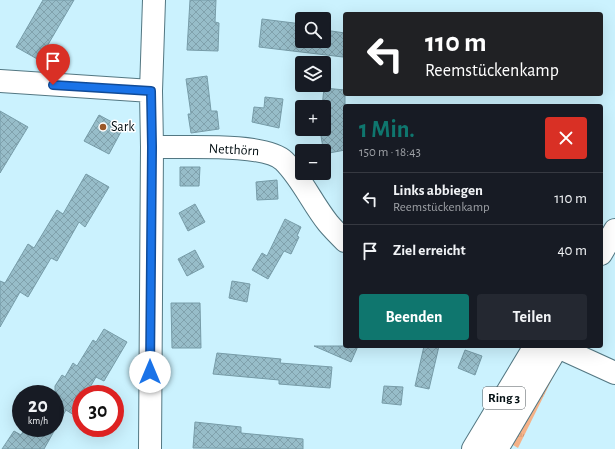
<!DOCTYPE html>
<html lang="de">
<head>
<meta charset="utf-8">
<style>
	:root { --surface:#171b24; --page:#242831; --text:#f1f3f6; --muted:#9ea1a6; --line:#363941; --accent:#0f766e }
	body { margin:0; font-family:"Alegreya Sans",sans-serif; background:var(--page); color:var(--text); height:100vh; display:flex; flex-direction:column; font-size:15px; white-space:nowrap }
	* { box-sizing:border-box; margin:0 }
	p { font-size:13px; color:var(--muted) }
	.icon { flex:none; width:22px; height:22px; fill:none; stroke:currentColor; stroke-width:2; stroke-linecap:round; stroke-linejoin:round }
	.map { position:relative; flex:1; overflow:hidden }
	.drawer { position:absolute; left:343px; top:104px; width:260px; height:244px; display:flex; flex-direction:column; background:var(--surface); border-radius:4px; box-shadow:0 4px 16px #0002 }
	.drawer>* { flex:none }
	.top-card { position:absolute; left:343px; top:12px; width:260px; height:84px; border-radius:4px; box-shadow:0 4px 16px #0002; background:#202124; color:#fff; overflow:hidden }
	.buttons { position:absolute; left:295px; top:12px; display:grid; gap:8px }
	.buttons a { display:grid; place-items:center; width:36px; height:36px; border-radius:4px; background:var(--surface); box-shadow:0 4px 16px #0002; font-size:20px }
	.speed { position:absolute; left:12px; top:385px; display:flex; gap:8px; font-size:20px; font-weight:700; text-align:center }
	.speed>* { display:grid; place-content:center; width:52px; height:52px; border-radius:50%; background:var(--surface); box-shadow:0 4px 16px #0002; line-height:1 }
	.speed small { font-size:10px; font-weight:400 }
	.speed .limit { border:6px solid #d22; background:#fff; color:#111 }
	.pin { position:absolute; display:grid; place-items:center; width:34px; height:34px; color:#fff; margin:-41px -17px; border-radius:50% 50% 50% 0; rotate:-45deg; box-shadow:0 0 4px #0007 }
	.pin .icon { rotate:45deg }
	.me { position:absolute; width:44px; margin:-22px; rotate:0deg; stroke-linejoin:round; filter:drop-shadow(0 0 3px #0008) }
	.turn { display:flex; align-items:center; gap:14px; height:84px; padding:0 16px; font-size:18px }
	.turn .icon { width:52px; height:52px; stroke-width:2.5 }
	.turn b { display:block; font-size:28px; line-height:34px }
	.round { display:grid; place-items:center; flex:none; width:42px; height:42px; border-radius:4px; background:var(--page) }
	.overview { display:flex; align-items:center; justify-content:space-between; height:68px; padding:0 16px }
	h1 { font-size:24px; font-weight:700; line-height:30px; color:var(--accent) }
	.primary-button { display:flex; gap:8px; margin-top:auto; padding:8px 16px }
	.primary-button a { flex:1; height:46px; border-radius:4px; background:var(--accent); color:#fff; font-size:16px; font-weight:700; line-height:46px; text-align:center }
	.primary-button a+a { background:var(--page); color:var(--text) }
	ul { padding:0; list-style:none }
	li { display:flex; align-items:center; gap:12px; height:52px; padding:0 16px; border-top:1px solid var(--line) }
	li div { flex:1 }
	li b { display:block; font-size:15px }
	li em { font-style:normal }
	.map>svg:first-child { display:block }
	.grass { fill:url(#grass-tufts) }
	.building { fill:url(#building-cross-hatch); stroke:#779ca8 }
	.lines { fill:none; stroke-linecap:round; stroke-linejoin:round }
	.minor-casing { stroke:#537782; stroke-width:24 }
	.major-casing { stroke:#537782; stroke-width:24 }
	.minor { stroke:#fff; stroke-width:22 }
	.major { stroke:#fff; stroke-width:22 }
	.route-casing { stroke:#114b97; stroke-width:10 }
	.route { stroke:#1a73e8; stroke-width:7 }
	.poi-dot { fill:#9a5728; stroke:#fff; stroke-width:1.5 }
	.labels { text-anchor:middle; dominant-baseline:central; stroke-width:3; stroke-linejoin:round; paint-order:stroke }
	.shield { fill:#fff; stroke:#4f575a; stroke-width:1 }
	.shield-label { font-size:13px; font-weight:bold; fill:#030f13 }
	.poi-label { font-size:14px; fill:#030f13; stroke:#fff; text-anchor:start }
	.street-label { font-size:14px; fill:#030f13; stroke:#fff }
</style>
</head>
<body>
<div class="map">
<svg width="615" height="449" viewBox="0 0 615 449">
	<defs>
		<pattern id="grass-tufts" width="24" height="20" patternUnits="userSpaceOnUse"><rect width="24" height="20" fill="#f5b288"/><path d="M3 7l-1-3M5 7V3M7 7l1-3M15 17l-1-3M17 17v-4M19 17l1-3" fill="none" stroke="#d09874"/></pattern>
		<pattern id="building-cross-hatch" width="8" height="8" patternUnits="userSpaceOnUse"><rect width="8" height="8" fill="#97bdc9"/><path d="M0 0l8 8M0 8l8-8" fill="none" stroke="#80a1ac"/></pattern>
	</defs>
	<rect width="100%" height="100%" fill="#cbf2fe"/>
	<!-- grass -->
	<path class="grass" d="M 560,363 L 518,448 L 508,442 Z"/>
	<!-- building -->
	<path class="building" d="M 43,0 L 74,0 L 39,60 L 16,47 Z
		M 190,0 L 216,0 L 215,22 L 219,23 L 218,51 L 187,50 Z
		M 262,19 L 302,24 L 302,41 L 324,41 L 324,30 L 345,33 L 343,57 L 259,47 Z
		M 207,76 L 211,111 L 217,111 L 219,129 L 191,133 L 188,114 L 191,114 L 186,79 Z
		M 324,88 L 345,90 L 345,150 L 324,154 L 321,136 L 324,135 L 324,107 L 322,107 Z
		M 265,97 L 283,99 L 279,128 L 252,122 L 254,107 L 264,108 Z
		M 0,111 L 28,127 L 0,173 Z
		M 99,115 L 123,128 L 109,154 L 84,141 Z
		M 180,167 L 200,167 L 199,186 L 180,186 Z
		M 86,174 L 109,187 L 85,227 L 79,222 L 57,261 L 51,258 L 28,297 L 20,292 L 0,327 L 0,281 L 5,283 L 28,244 L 34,248 L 57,210 L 63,214 Z
		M 277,180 L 278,199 L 257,200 L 256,182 Z
		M 195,204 L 205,222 L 188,231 L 179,213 Z
		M 285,219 L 301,227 L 297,236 L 299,237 L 291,254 L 284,251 L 268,279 L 252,270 L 262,253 L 267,256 Z
		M 195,250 L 204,267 L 187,276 L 178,259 Z
		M 232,281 L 250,284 L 247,302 L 229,298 Z
		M 171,303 L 200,303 L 201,348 L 172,348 Z
		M 104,329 L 127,342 L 104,381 L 96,377 L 86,394 L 81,394 L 81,403 L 74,415 L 66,410 L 44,449 L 2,449 L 14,431 L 21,435 L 25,428 L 55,428 L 55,386 L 62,375 L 65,377 L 73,363 L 77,366 L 93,340 L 96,342 Z
		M 314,346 L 358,346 L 351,362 Z
		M 424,346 L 439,346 L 429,389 L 415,386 Z
		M 465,350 L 482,356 L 475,375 L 458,368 Z
		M 217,353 L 281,359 L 280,363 L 332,367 L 330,388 L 279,384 L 279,380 L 213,374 Z
		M 384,386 L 403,387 L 401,405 L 382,403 Z
		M 195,422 L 241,427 L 241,433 L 303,439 L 303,449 L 193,448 Z"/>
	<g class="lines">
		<defs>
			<path id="minor" d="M 0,81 L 151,91
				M 152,147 C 180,148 265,142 284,161 C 302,179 312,203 328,223 C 333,229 339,235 345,241
				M 558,347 L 615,373
				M 150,449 L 152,147 L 151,91 L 154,0"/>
			<path id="major" d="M 601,254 L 615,230
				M 473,449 L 535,346
				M 497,449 L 558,346"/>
		</defs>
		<!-- minor casing -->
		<use href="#minor" class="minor-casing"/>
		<!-- major casing -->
		<use href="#major" class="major-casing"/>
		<!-- minor -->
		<use href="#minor" class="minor"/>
		<!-- major -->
		<use href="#major" class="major"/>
	</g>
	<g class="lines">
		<defs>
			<path id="route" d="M 53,85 L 151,91 L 152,147 L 150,372"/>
		</defs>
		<!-- route casing -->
		<use href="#route" class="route-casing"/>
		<!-- route -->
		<use href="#route" class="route"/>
	</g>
	<!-- markers -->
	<circle class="poi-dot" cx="103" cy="127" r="4"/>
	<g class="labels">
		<!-- shield labels -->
		<rect class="shield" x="483" y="387" width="42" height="22" rx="3"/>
		<g class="shield-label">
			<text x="504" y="398">Ring 3</text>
		</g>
		<!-- poi labels -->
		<g class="poi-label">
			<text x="111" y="127">Sark</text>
		</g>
		<!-- street labels -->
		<g class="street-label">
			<text transform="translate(234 150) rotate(3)">Netthörn</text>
		</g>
	</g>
</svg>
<div class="buttons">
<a><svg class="icon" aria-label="search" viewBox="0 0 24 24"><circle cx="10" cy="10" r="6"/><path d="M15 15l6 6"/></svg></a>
<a><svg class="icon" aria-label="layers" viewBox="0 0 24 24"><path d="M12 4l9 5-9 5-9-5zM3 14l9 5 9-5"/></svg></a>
<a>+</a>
<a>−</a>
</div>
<div class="speed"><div>20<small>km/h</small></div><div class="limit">30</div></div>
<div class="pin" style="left:53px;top:85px;background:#d93025"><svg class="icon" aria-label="arrive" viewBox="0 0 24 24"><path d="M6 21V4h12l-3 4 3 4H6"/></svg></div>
<svg class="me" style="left:150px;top:372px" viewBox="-20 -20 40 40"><circle r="19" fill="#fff"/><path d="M0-13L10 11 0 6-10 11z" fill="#1a73e8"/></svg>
<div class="top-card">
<div class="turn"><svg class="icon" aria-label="left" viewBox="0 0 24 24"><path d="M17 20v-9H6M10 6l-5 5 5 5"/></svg><div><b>110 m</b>Reemstückenkamp</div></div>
</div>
<section class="drawer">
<div class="overview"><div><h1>1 Min.</h1><p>150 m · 18:43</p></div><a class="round" style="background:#d93025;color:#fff"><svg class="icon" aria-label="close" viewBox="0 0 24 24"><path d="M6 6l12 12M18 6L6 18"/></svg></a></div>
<ul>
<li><svg class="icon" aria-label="left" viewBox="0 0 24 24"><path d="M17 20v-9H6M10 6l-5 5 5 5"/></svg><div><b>Links abbiegen</b><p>Reemstückenkamp</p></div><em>110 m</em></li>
<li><svg class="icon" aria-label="arrive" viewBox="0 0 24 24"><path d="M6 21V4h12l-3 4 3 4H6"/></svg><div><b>Ziel erreicht</b></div><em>40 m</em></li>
</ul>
<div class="primary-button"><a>Beenden</a><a>Teilen</a></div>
</section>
</div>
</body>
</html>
